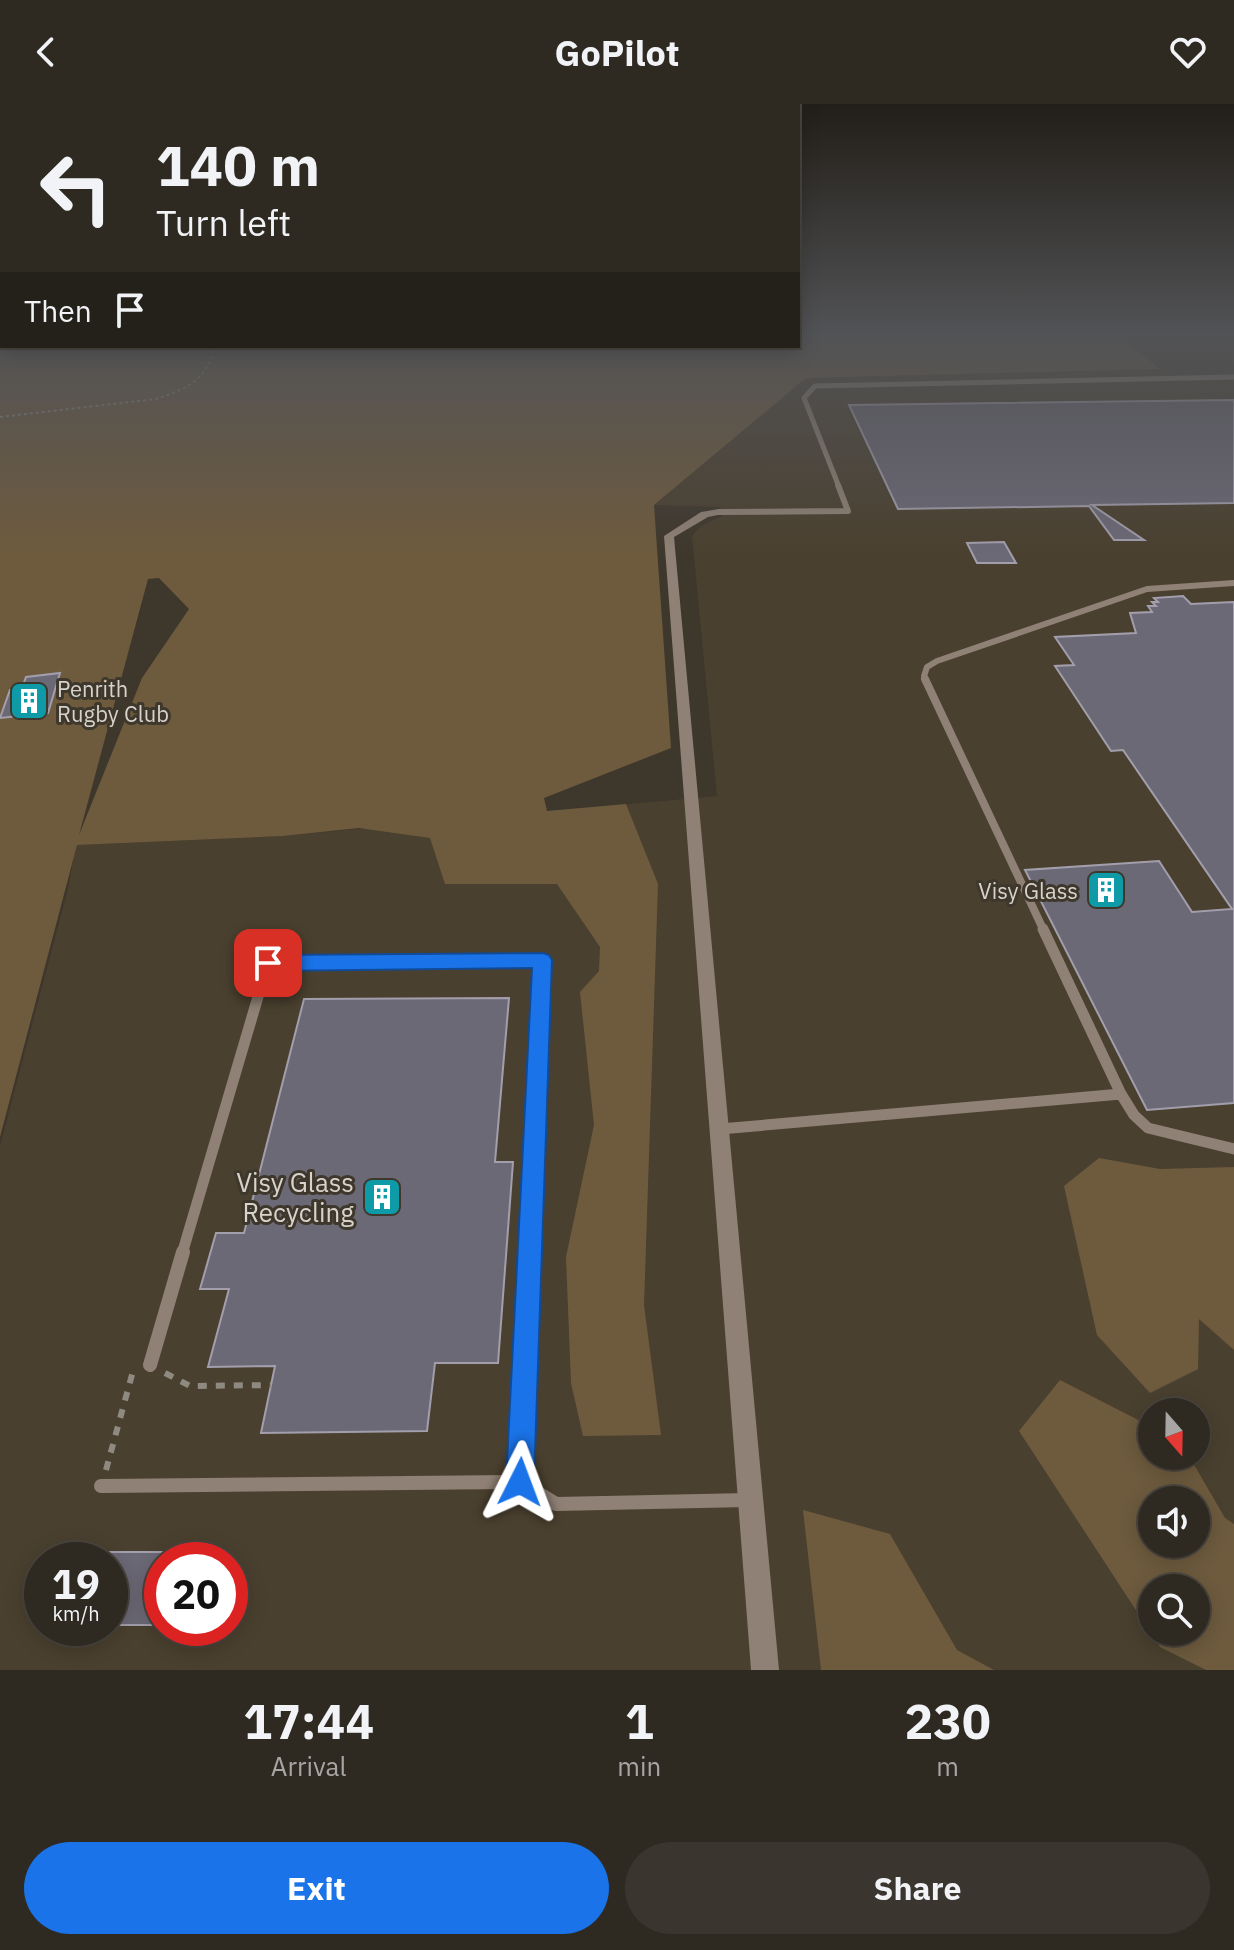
<!DOCTYPE html>
<html lang="en">
<head>
<meta charset="utf-8">
<style>
	:root { --surface:#2e2921; --page:#3a352e; --text:#f1f3f6; --muted:#a7a6a5; --line:#49453f; --accent:#1a73e8 }
	body { margin:0; font-family:"IBM Plex Sans",sans-serif; background:var(--page); color:var(--text); height:100vh; display:flex; flex-direction:column; font-size:30px; white-space:nowrap }
	* { box-sizing:border-box; margin:0 }
	p { font-size:26px; color:var(--muted) }
	.icon { flex:none; width:44px; height:44px; fill:none; stroke:currentColor; stroke-width:2; stroke-linecap:round; stroke-linejoin:round }
	.map { position:relative; height:1566px; overflow:hidden }
	.panel { display:flex; flex-direction:column; background:var(--surface); flex:1 }
	.panel>* { flex:none }
	.top-card { position:absolute; left:0px; top:0px; width:800px; height:244px; box-shadow:0 4px 20px #0003,0 0 0 2px var(--line); background:#2e2921; color:var(--text); overflow:hidden }
	.needle { width:52px; rotate:160deg }
	.fabs { position:absolute; left:1138px; top:1294px; display:grid; gap:16px }
	.fabs a { display:grid; place-items:center; width:72px; height:72px; border-radius:50%; background:var(--surface); box-shadow:0 4px 20px #0003,0 0 0 2px var(--line); font-size:40px }
	.speed { position:absolute; left:24px; top:1438px; display:flex; gap:16px; font-size:40px; font-weight:700; text-align:center }
	.speed>* { display:grid; place-content:center; width:104px; height:104px; border-radius:50%; background:var(--surface); box-shadow:0 4px 20px #0003,0 0 0 2px var(--line); line-height:1 }
	.speed small { font-size:20px; font-weight:400 }
	.speed .limit { border:12px solid #d22; background:#fff; color:#111 }
	.pin { position:absolute; display:grid; place-items:center; width:68px; height:68px; color:#fff; margin:-34px; border-radius:16px; box-shadow:0 4px 12px #0006 }
	.me { position:absolute; width:88px; margin:-44px; rotate:3deg; stroke-linejoin:round; filter:drop-shadow(0 0 6px #0008) }
	.turn { display:flex; align-items:center; gap:28px; height:168px; padding:0 24px; font-size:36px }
	.turn .icon { width:104px; height:104px; stroke-width:2.5 }
	.turn b { display:block; font-size:56px; line-height:68px }
	.then { display:flex; align-items:center; height:76px; padding:0 24px; background:#0003; gap:16px; font-size:30px }
	.eta { display:flex; justify-content:space-evenly; align-items:center; height:136px; text-align:center }
	.eta b { font-size:48px; font-weight:800; line-height:56px }
	.primary-button { display:flex; gap:16px; margin-top:auto; padding:16px 24px }
	.primary-button a { flex:1; height:92px; border-radius:48px; background:var(--accent); color:#fff; font-size:32px; font-weight:800; line-height:92px; text-align:center }
	.primary-button a+a { background:var(--page); color:var(--text) }
	header { display:flex; justify-content:space-between; align-items:center; height:104px; padding:0 24px; background:var(--surface); font-size:36px; font-weight:800 }
	.map>svg:first-child { display:block }
	.built { fill:#4a402f; fill-rule:evenodd }
	.green { fill:#6e5b3e; fill-rule:evenodd }
	.building { fill:#6c6976; stroke:#a29eac; stroke-width:2 }
	.lines { fill:none; stroke-linecap:round; stroke-linejoin:round }
	.path-far1 { stroke:#8f8a81; stroke-width:2; stroke-dasharray:3 3; stroke-linecap:butt }
	.path { stroke:#8f8a81; stroke-width:6; stroke-dasharray:9 9; stroke-linecap:butt }
	.lane-far4 { stroke:#8f8175; stroke-width:5 }
	.lane-far3 { stroke:#8f8175; stroke-width:6 }
	.lane-far2 { stroke:#8f8175; stroke-width:8 }
	.lane-far1 { stroke:#8f8175; stroke-width:11 }
	.lane { stroke:#8f8175; stroke-width:14 }
	.street { fill:#8f8175; fill-rule:evenodd }
	.route { fill:#1a73e8; stroke:#114b97; stroke-width:2 }
	.labels { text-anchor:middle; dominant-baseline:central; stroke-width:6; stroke-linejoin:round; paint-order:stroke }
	.poi-label { font-size:22px; fill:#d7d3cc; stroke:#3e372c; text-anchor:start }
	.near-poi-label { font-size:26px; fill:#d7d3cc; stroke:#3e372c; text-anchor:end }
</style>
</head>
<body>
<header><svg class="icon" aria-label="back" viewBox="0 0 24 24"><path d="M15 5l-7 7 7 7"/></svg>GoPilot<svg class="icon" aria-label="heart" viewBox="0 0 24 24"><path d="M12 20l-8-8c-3-5 5-10 8-4 3-6 11-1 8 4z"/></svg></header>
<div class="map">
<svg width="1234" height="1566" viewBox="0 0 1234 1566">
	<rect width="100%" height="100%" fill="#3e372c"/>
	<!-- built -->
	<path class="built" d="M 1120,232 L 1234,232 L 1234,1566 L 0,1566 L 0,1042 L 68,785 L 76,741 L 283,732 L 717,692 L 692,432 L 700,423 L 722,412 L 720,403 L 654,401 L 806,274 L 1159,265 ZM 1152,1308 L 1196,1308 L 1196,1352 L 1152,1352 ZM 1152,1396 L 1196,1396 L 1196,1440 L 1152,1440 ZM 42,1456 L 110,1456 L 110,1524 L 42,1524 ZM 162,1456 L 230,1456 L 230,1524 L 162,1524 ZM 1152,1484 L 1196,1484 L 1196,1528 L 1152,1528 Z"/>
	<!-- green -->
	<path class="green" d="M 798,232 L 1120,232 L 1160,265 L 806,274 L 654,401 L 671,644 L 544,694 L 547,707 L 626,700 L 658,780 L 644,1201 L 661,1331 L 583,1332 L 571,1279 L 566,1153 L 594,1021 L 580,888 L 599,867 L 600,843 L 557,780 L 445,780 L 430,734 L 359,724 L 283,732 L 77,741 L 0,1033 L 0,247 L 74,242 L 798,242 ZM 159,474 L 189,505 L 142,574 L 79,731 L 148,475 Z
		M 1099,1054 L 1160,1065 L 1234,1063 L 1234,1246 L 1199,1215 L 1198,1265 L 1150,1289 L 1097,1231 L 1064,1082 Z
		M 1060,1276 L 1152,1323 L 1152,1352 L 1189,1352 L 1225,1414 L 1234,1420 L 1234,1566 L 1206,1566 L 1160,1543 L 1019,1327 ZM 1152,1396 L 1196,1396 L 1196,1440 L 1152,1440 ZM 1152,1484 L 1196,1484 L 1196,1528 L 1152,1528 Z
		M 803,1406 L 890,1430 L 957,1546 L 994,1566 L 821,1566 Z"/>
	<!-- building -->
	<path class="building" d="M 1234,296 L 1234,399 L 1092,401 L 1144,436 L 1114,436 L 1089,402 L 898,405 L 849,301 Z
		M 1004,438 L 1016,459 L 977,459 L 967,439 Z
		M 1183,492 L 1191,500 L 1234,498 L 1234,999 L 1147,1006 L 1025,766 L 1159,757 L 1192,808 L 1232,805 L 1123,646 L 1111,647 L 1055,562 L 1074,561 L 1055,533 L 1136,529 L 1130,509 L 1152,508 L 1148,502 L 1156,502 L 1152,498 L 1158,498 L 1154,494 Z
		M 60,569 L 48,609 L 0,614 L 10,586 L 22,584 L 26,573 Z
		M 509,894 L 495,1058 L 513,1058 L 498,1259 L 435,1259 L 427,1327 L 261,1329 L 275,1262 L 208,1263 L 229,1185 L 200,1185 L 216,1129 L 244,1129 L 304,895 Z
		M 110,1448 L 162,1448 L 162,1521 L 110,1521 Z"/>
	<g class="lines">
		<!-- path-far1 -->
		<path class="path-far1" d="M 0,313 L 156,295 C 188,284 206,277 215,242"/>
		<!-- path -->
		<path class="path" d="M 165,1269 L 190,1282 L 271,1281
			M 106,1366 L 133,1267"/>
		<!-- lane-far4 -->
		<path class="lane-far4" d="M 839,383 L 804,294 L 815,282 L 1234,273"/>
		<!-- lane-far3 -->
		<path class="lane-far3" d="M 719,408 L 848,407 L 838,381
			M 926,577 L 924,572 L 927,563 L 937,557 L 1147,485 L 1234,479"/>
		<!-- lane-far2 -->
		<path class="lane-far2" d="M 925,575 L 1044,827"/>
		<!-- lane-far1 -->
		<path class="lane-far1" d="M 1043,825 L 1121,990 L 1134,1011 L 1148,1024 L 1234,1045
			M 720,1025 L 1121,990
			M 182,1150 L 268,859 L 543,856 L 530,1150"/>
		<!-- lane -->
		<path class="lane" d="M 150,1261 L 183,1148
			M 520,1378 L 530,1148
			M 101,1382 L 520,1378 L 556,1400 L 748,1396"/>
		<!-- street -->
		<path class="street" d="M 719,405 L 723,406 L 723,410 L 708,413 L 674,433 L 779,1566 L 751,1566 L 664,432 L 701,408 Z"/>
	</g>
	<!-- sky -->
	<linearGradient id="sky" x2="0" y2="1"><stop stop-color="#221e18"/><stop offset="0.51" stop-color="#525356"/><stop offset="1" stop-color="#525356" stop-opacity="0"/></linearGradient>
	<rect width="1234" height="451" fill="url(#sky)"/>
	<!-- route -->
	<path class="route" d="M 543,849 L 549,851 L 552,856 L 534,1378 L 530,1388 L 520,1392 L 510,1388 L 506,1378 L 532,864 L 268,867 L 261,864 L 258,859 L 261,853 L 268,851 Z"/>
	<!-- icons -->
	<defs>
		<symbol id="building-square" viewBox="-11 -11 22 22"><rect x="-9" y="-9" width="18" height="18" rx="4" fill="#0f9aa8" stroke="#3e372c"/><path d="M-4-6H4V6H1V3H-1V6H-4ZM-2.5-4.3h1.7v1.8h-1.7ZM.8-4.3h1.7v1.8H.8ZM-2.5-1h1.7V.8h-1.7ZM.8-1h1.7V.8H.8Z" fill="#fff"/></symbol>
	</defs>
	<g fill-rule="evenodd">
		<use href="#building-square" x="7" y="575" width="44" height="44"/>
		<use href="#building-square" x="1084" y="764" width="44" height="44"/>
		<use href="#building-square" x="360" y="1071" width="44" height="44"/>
	</g>
	<g class="labels">
		<!-- poi labels -->
		<g class="poi-label">
			<text x="57" y="584">Penrith<tspan x="57" dy="25">Rugby Club</tspan></text>
			<text x="1078" y="786" text-anchor="end">Visy Glass</text>
		</g>
		<!-- near-poi labels -->
		<g class="near-poi-label">
			<text x="354" y="1078">Visy Glass<tspan x="354" dy="30">Recycling</tspan></text>
		</g>
	</g>
</svg>
<div class="fabs">
<a><svg class="needle" viewBox="-14 -14 28 28"><path d="M0-13l5 13h-10z" fill="#e53935"/><path d="M0 13l5-13h-10z" fill="#a7a6a5"/></svg></a>
<a><svg class="icon" aria-label="sound" viewBox="0 0 24 24"><path d="M4 9h4l5-4v14l-5-4H4zM17 9q2 3 0 6"/></svg></a>
<a><svg class="icon" aria-label="search" viewBox="0 0 24 24"><circle cx="10" cy="10" r="6"/><path d="M15 15l6 6"/></svg></a>
</div>
<div class="speed"><div>19<small>km/h</small></div><div class="limit">20</div></div>
<div class="pin" style="left:268px;top:859px;background:#d93025"><svg class="icon" aria-label="arrive" viewBox="0 0 24 24"><path d="M6 21V4h12l-3 4 3 4H6"/></svg></div>
<svg class="me" style="left:520px;top:1378px" viewBox="-20 -20 40 40"><path d="M0-17L14 15 0 8-14 15z" fill="#1a73e8" stroke="#fff" stroke-width="4"/></svg>
<div class="top-card">
<div class="turn"><svg class="icon" aria-label="left" viewBox="0 0 24 24"><path d="M17 20v-9H6M10 6l-5 5 5 5"/></svg><div><b>140 m</b>Turn left</div></div>
<div class="then">Then<svg class="icon" aria-label="arrive" viewBox="0 0 24 24"><path d="M6 21V4h12l-3 4 3 4H6"/></svg></div>
</div>
</div>
<section class="panel">
<div class="eta">
<div><b>17:44</b><p>Arrival</p></div>
<div><b>1</b><p>min</p></div>
<div><b>230</b><p>m</p></div>
</div>
<div class="primary-button"><a>Exit</a><a>Share</a></div>
</section>
</body>
</html>
